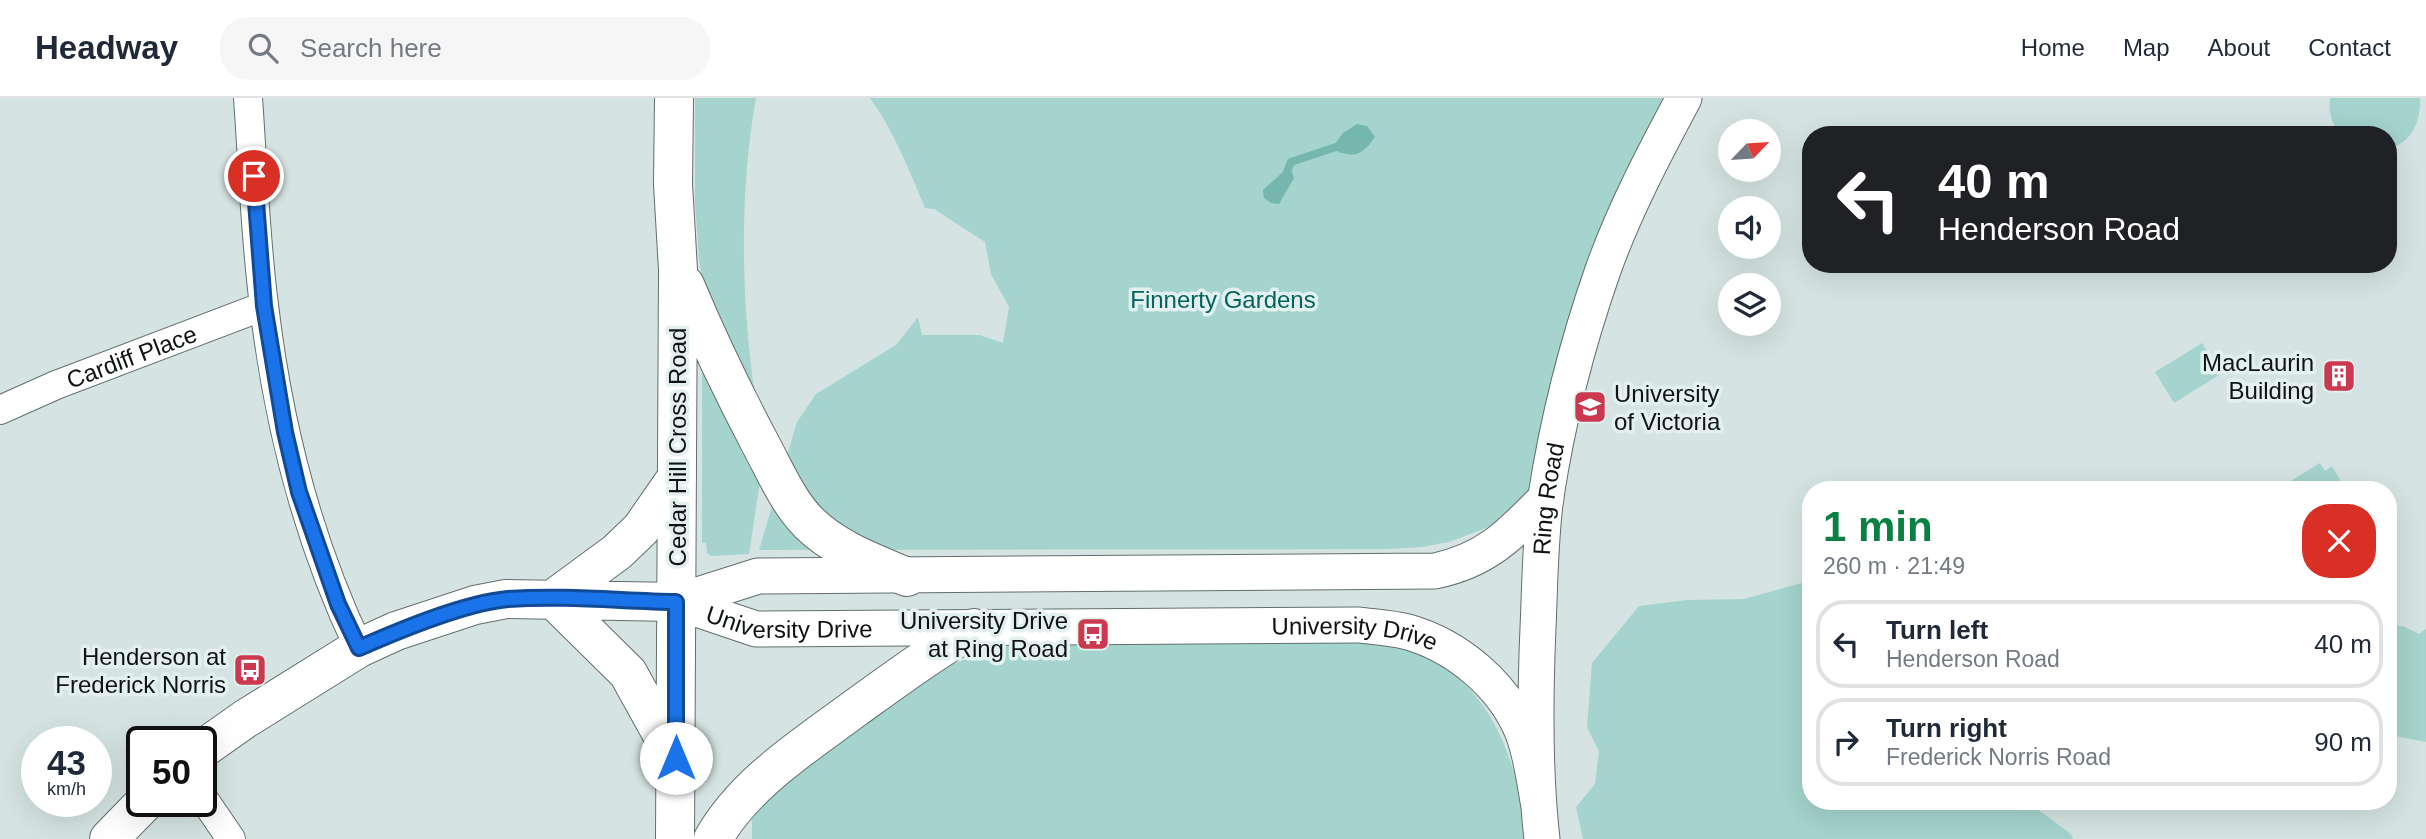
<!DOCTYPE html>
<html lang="en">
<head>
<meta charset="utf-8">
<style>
	:root { --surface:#fff; --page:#f6f6f7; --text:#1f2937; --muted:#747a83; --line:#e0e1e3; --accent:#0b8043 }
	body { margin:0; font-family:Helvetica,sans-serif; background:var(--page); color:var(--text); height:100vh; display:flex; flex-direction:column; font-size:26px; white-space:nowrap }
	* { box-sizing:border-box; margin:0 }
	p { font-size:23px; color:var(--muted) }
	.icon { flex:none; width:38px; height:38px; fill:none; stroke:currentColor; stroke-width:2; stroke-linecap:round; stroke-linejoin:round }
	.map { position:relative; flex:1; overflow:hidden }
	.details { position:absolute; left:1802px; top:383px; width:595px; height:329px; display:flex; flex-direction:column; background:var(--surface); border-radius:28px; box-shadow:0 7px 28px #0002 }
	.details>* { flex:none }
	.banner { position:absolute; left:1802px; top:28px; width:595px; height:147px; border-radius:28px; box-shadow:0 7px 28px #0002; background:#202124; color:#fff; overflow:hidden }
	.needle { width:46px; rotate:65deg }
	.buttons { position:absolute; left:1718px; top:21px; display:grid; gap:14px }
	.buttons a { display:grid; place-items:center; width:63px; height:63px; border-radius:50%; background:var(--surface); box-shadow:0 7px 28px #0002; font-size:35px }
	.speed { position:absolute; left:21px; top:628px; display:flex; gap:14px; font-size:35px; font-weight:700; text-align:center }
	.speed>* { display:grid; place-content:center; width:91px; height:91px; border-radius:50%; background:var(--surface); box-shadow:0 7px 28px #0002; line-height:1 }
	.speed small { font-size:18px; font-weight:400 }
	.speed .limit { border:4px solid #111; border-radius:10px; background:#fff; color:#111 }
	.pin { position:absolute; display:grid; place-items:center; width:60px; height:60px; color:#fff; margin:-30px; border:4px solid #fff; border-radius:50%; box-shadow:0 2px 7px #0007 }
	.me { position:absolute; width:77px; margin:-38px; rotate:0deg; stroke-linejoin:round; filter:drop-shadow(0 0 5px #0008) }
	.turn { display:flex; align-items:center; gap:24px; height:147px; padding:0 21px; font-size:32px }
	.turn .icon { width:91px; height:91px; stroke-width:2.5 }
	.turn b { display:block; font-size:49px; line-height:60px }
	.round { display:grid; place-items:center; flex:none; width:74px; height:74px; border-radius:28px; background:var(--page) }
	.headline { display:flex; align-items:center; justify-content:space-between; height:119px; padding:0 21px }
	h1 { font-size:42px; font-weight:700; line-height:52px; color:var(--accent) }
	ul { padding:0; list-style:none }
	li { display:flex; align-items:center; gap:21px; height:88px; margin:0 14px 10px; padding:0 7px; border:4px solid var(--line); border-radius:28px }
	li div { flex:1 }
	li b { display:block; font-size:26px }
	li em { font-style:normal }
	header { display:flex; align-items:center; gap:42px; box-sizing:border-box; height:98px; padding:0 35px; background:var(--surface); border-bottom:2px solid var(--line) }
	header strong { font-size:33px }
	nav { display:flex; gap:38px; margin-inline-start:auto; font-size:24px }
	.search { width:490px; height:63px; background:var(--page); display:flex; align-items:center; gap:18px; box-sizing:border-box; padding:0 24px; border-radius:28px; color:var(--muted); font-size:26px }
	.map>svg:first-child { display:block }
	.green { fill:#a4d4cd }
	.water { fill:#75b6ae }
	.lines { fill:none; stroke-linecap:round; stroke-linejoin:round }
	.stream { stroke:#75b6ae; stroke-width:8 }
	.minor-casing { stroke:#626f6d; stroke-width:30 }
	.tertiary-casing { stroke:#626f6d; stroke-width:37 }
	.secondary-casing { stroke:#626f6d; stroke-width:40 }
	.minor { stroke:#fff; stroke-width:28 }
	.tertiary { stroke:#fff; stroke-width:35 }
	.secondary { stroke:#fff; stroke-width:38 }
	.route-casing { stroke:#114b97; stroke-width:18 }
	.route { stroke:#1a73e8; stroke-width:12 }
	.labels { text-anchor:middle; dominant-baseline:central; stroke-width:7; stroke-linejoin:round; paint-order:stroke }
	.park-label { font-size:24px; fill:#03645c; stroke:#e2f1ef }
	.street-label { font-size:24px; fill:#0f1413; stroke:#e2f1ef }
	.poi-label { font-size:24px; fill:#0f1413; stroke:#e2f1ef; text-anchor:end }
</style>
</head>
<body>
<header>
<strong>Headway</strong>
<div class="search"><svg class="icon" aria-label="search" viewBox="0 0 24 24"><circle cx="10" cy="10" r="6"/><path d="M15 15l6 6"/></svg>Search here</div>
<nav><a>Home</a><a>Map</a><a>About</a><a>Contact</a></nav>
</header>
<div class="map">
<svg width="2426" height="741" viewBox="0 0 2426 741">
	<rect width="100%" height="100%" fill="#d5e4e2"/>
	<!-- green -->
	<path class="green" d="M 695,0 L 756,0 C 739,97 741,201 755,298 L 703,192 L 699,159 L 695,105 Z
		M 870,0 L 1663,0 L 1649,37 L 1535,383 L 1521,406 L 1494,427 L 1449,444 L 1422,449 L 1389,451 L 759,452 L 797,324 L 816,296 L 896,247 L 918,219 L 922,237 L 980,237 L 1003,245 L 1009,209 L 991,176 L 985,144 L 934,111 L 925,110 C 909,72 894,33 870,0 Z
		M 2330,0 L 2420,0 C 2421,23 2412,44 2389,51 L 2389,37 L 2339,37 C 2332,24 2328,14 2330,0 Z
		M 2202,245 L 2221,276 L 2174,305 L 2155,274 Z
		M 702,266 L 762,370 L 749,456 L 711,458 L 707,455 L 706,445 L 702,445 Z
		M 2320,365 L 2325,373 L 2332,368 L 2346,392 L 2276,392 Z
		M 1802,485 L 1811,485 L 1811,704 L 2013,704 L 2024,713 L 2033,708 L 2071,736 L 2073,741 L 1583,741 L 1576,709 L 1595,686 L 1599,653 L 1587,629 L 1592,565 L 1639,508 L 1687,502 L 1744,501 Z
		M 2389,525 L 2405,529 L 2419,536 L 2426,531 L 2426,644 L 2395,638 L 2389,644 Z
		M 1357,542 C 1477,554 1512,633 1528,741 L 752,741 L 752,714 L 915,579 L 1011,546 Z"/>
	<!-- water -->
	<path class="water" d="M 1357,26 L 1367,28 L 1375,39 C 1363,55 1358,60 1338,54 L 1335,46 L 1343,35 Z
		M 1284,73 L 1292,74 L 1294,80 L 1279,106 L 1271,105 L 1264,100 L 1263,92 Z"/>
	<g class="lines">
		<!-- stream -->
		<path class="stream" d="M 1287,74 L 1291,64 L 1336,49"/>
		<defs>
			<g id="minor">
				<path d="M 248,0 C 253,69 255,139 264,207 C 278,326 308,443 359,550"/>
				<path id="s1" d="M 0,312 L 56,287 L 264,208"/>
				<path d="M 201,697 L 231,741"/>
			</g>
			<g id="tertiary">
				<path id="s2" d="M 676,504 L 756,531 L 1359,527 C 1375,529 1392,530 1408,534 C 1457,548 1504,587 1523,635 C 1531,656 1534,680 1538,703"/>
				<path d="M 676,504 L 758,478 L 1435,473 C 1487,462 1510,437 1546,400"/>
				<path id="s3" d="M 1542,741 C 1534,672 1535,600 1538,530 C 1540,486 1540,441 1546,398 C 1558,321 1577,246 1603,172 C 1624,113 1654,56 1684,0"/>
			</g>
			<path id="secondary" d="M 674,0 L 673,86 L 678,172 L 675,741
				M 685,187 C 708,242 733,294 761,347 C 775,373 788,404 809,425 C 835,451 874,465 907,479
				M 553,501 L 628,575 L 674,658
				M 553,501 L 617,454 L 641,431 L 677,379
				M 201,652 L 245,621 L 359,550 L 396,533 L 475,507 L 506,501 L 676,504
				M 109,741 L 145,704
				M 713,741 C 745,685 803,649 854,611 C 893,583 932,554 974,530"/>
		</defs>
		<!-- minor casing -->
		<use href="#minor" class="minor-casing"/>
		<!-- tertiary casing -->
		<use href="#tertiary" class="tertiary-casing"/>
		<!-- secondary casing -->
		<use href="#secondary" class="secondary-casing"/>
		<!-- minor -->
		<use href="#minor" class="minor"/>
		<!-- tertiary -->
		<use href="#tertiary" class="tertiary"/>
		<!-- secondary -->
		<use href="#secondary" class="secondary"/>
	</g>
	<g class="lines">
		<defs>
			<path id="route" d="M 254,78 L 264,208 L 285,334 L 299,394 L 338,506 L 359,550 C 400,532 464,505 508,501 C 563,497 621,503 676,504 L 676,660"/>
		</defs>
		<!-- route casing -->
		<use href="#route" class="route-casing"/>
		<!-- route -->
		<use href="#route" class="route"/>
	</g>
	<!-- icons -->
	<defs>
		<symbol id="building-square" viewBox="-11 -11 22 22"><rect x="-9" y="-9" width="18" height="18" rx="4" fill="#ca3950" stroke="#e2f1ef"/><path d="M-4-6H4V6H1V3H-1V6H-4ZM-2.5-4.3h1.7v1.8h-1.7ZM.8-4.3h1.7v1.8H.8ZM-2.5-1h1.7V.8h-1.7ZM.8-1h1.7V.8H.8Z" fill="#fff"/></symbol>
		<symbol id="university-square" viewBox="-11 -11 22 22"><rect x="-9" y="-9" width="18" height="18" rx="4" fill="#ca3950" stroke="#e2f1ef"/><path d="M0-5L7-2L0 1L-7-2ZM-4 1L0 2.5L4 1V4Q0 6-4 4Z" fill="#fff"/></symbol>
		<symbol id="bus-square" viewBox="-11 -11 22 22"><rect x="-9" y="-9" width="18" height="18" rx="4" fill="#ca3950" stroke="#e2f1ef"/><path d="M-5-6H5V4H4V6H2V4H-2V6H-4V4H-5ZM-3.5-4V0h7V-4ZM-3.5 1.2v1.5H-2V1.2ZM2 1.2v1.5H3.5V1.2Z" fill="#fff"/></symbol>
	</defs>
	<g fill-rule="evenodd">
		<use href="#building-square" x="2320" y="259" width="38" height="38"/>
		<use href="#university-square" x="1571" y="290" width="38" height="38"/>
		<use href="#bus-square" x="1074" y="517" width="38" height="38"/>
		<use href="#bus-square" x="231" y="553" width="38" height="38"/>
	</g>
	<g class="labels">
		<!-- park labels -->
		<g class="park-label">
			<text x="1223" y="201">Finnerty Gardens</text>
		</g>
		<!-- street labels -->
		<g class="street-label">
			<text stroke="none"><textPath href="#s1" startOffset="142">Cardiff Place</textPath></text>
			<text transform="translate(677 349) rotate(-90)">Cedar Hill Cross Road</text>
			<text stroke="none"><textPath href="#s3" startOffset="341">Ring Road</textPath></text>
			<text stroke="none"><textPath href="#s2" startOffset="117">University Drive</textPath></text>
			<text stroke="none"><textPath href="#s2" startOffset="684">University Drive</textPath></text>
		</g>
		<!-- poi labels -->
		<g class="poi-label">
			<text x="2314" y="264">MacLaurin<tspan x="2314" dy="28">Building</tspan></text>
			<text x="1614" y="295" text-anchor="start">University<tspan x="1614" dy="28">of Victoria</tspan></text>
			<text x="1068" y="522">University Drive<tspan x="1068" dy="28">at Ring Road</tspan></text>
			<text x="226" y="558">Henderson at<tspan x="226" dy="28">Frederick Norris</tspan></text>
		</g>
	</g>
</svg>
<div class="buttons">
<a><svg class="needle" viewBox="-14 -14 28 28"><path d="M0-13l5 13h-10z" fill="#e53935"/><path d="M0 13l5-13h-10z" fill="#747a83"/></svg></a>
<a><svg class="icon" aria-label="sound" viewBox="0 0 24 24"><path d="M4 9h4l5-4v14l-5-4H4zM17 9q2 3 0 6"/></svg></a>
<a><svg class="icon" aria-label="layers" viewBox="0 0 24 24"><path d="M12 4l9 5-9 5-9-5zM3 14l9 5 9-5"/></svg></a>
</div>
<div class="speed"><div>43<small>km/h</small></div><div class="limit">50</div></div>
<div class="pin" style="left:254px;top:78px;background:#d93025"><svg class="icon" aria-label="arrive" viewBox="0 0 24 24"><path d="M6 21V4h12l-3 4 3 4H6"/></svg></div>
<svg class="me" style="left:676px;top:660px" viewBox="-20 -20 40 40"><circle r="19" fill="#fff"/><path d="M0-13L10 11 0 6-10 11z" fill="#1a73e8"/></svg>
<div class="banner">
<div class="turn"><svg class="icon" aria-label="left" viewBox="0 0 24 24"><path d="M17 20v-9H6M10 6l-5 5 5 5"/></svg><div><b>40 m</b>Henderson Road</div></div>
</div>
<section class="details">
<div class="headline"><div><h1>1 min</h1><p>260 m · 21:49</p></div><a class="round" style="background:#d93025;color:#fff"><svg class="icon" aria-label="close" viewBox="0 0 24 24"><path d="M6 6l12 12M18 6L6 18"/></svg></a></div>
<ul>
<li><svg class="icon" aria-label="left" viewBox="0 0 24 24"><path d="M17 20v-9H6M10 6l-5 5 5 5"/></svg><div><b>Turn left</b><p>Henderson Road</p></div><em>40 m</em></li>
<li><svg class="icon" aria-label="right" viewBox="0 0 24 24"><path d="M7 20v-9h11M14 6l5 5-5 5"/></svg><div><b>Turn right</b><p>Frederick Norris Road</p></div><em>90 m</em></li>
</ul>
</section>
</div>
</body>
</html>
